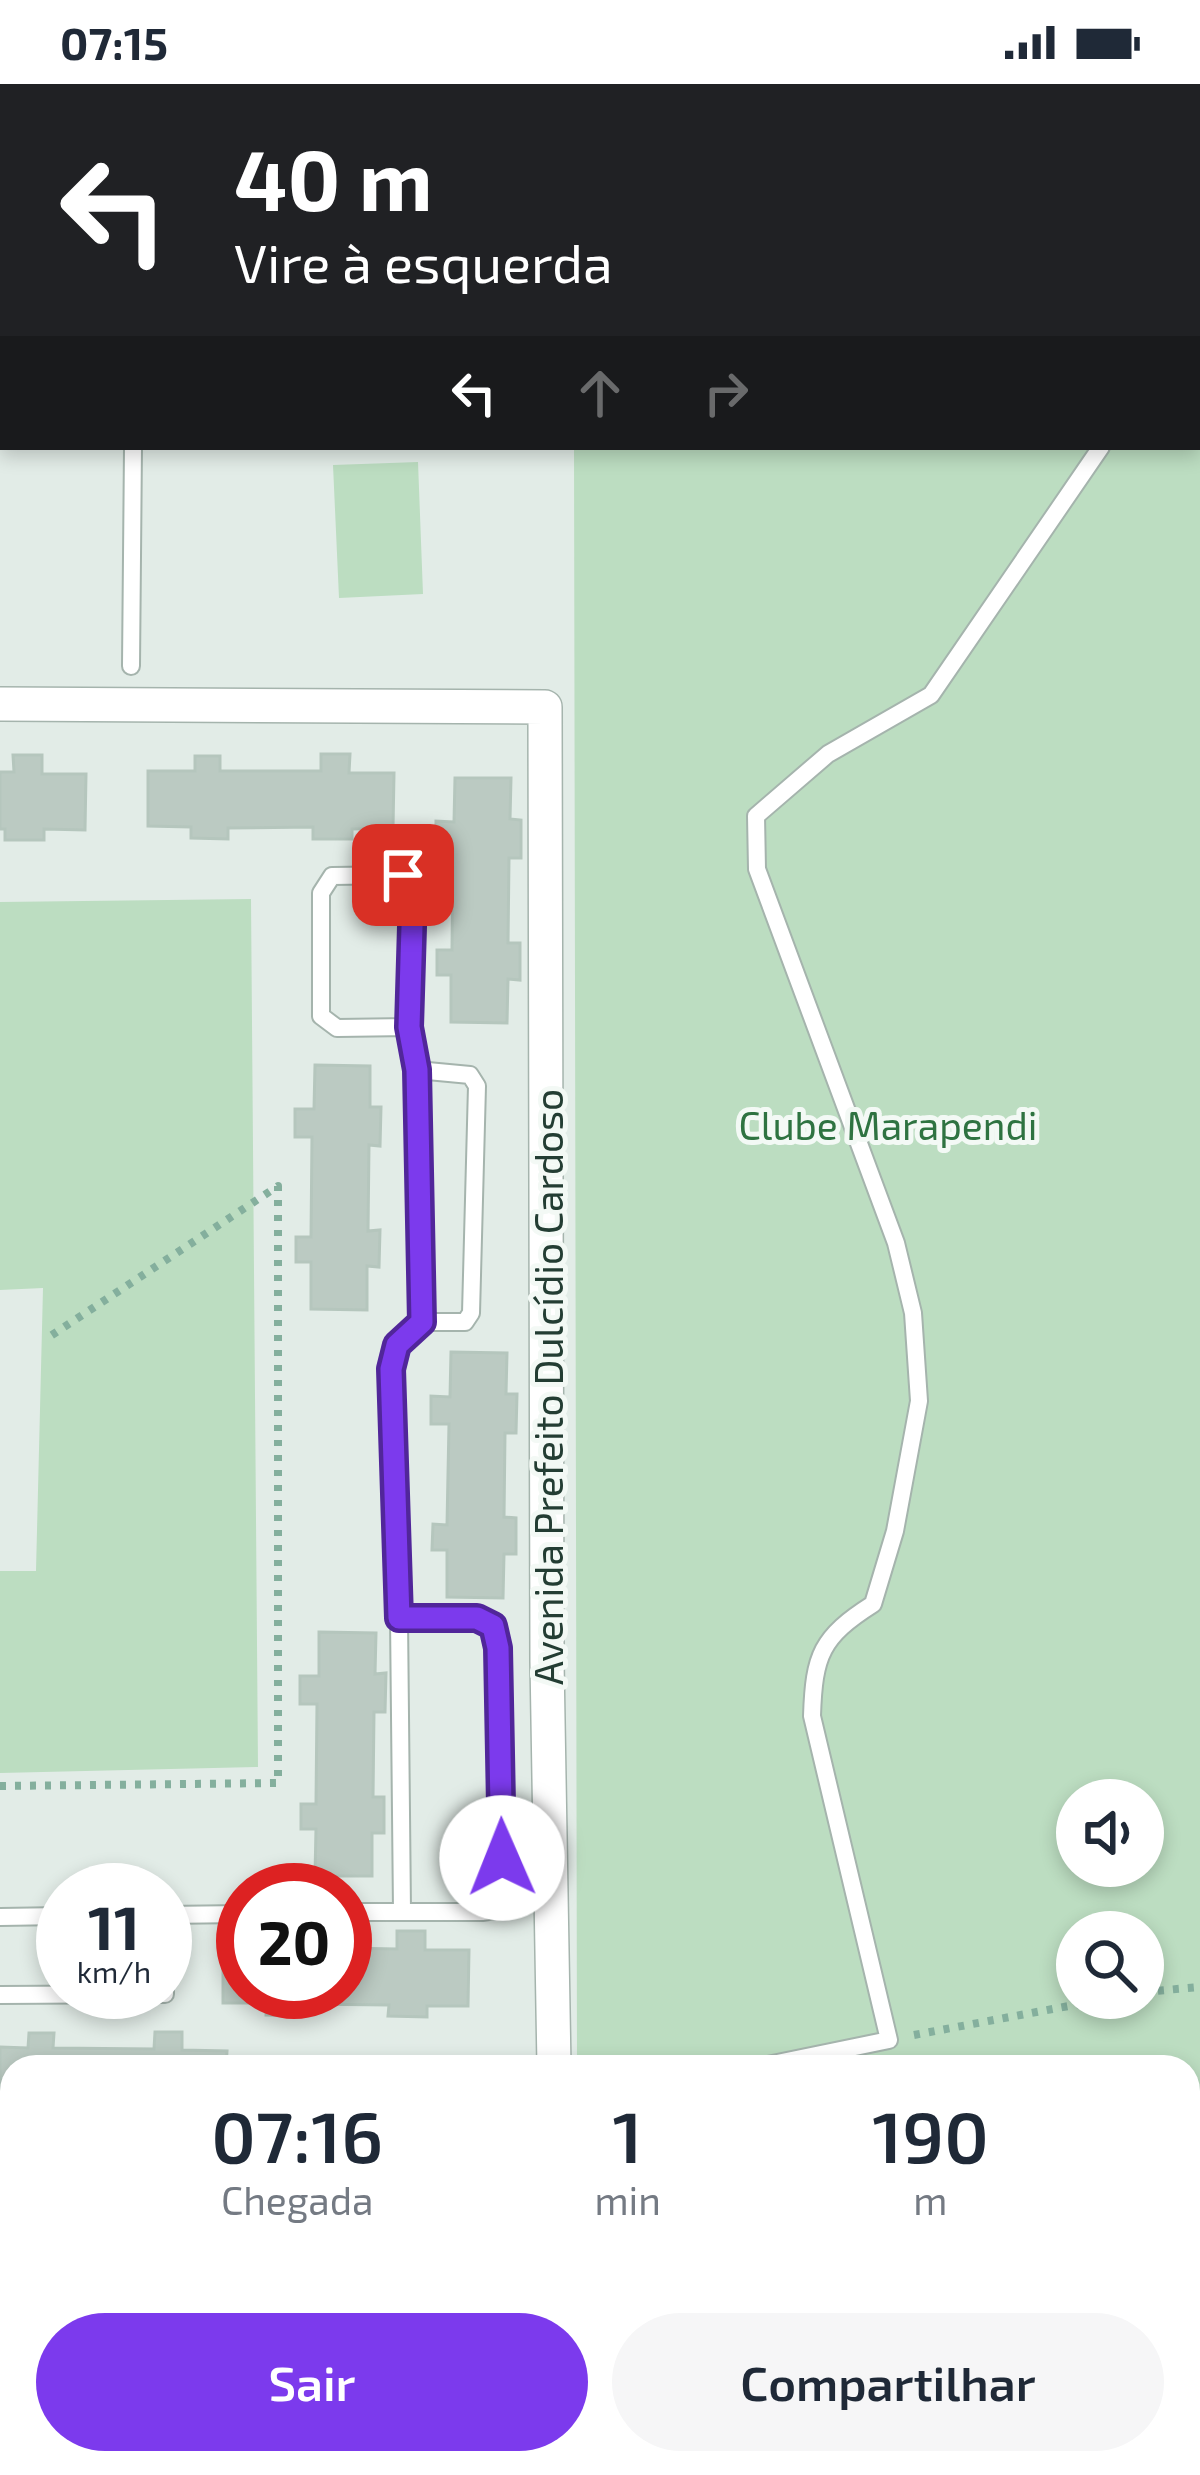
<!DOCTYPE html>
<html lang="pt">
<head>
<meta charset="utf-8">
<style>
	:root { --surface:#fff; --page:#f6f6f7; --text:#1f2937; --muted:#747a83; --accent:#7c3aed }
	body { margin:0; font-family:"Exo 2",sans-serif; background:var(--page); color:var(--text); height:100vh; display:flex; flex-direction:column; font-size:45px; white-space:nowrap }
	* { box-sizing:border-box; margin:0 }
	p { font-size:39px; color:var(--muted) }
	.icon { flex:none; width:66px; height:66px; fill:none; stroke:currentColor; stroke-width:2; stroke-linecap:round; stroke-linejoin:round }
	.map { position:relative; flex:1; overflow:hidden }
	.details { position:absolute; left:0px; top:1971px; width:1200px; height:420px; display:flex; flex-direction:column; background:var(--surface); border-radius:36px 36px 0 0; box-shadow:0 6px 18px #0003 }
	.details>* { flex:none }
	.top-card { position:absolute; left:0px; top:0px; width:1200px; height:366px; box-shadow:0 6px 18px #0003; background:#202124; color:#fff; overflow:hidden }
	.buttons { position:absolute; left:1056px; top:1695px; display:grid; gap:24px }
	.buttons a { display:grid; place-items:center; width:108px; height:108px; border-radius:50%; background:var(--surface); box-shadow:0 6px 18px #0003; font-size:60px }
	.speed { position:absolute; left:36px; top:1779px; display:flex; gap:24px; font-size:60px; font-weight:700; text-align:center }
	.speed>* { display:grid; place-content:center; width:156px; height:156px; border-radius:50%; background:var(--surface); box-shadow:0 6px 18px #0003; line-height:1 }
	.speed small { font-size:30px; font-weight:400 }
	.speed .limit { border:18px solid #d22; background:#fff; color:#111 }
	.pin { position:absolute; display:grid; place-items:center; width:102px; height:102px; color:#fff; margin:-51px; border-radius:24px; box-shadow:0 6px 18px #0006 }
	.me { position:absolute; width:132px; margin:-66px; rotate:359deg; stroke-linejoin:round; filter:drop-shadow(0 0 9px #0008) }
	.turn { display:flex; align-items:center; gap:42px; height:252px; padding:0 36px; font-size:54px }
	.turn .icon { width:156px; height:156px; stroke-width:2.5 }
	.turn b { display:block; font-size:84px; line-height:102px }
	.lanes { display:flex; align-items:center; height:114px; padding:0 36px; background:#0003; justify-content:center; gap:60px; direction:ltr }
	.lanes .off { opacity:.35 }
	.eta { display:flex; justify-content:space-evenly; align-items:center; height:204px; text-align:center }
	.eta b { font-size:72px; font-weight:600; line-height:84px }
	.button { display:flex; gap:24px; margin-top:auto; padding:24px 36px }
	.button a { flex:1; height:138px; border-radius:72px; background:var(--accent); color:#fff; font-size:48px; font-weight:600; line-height:138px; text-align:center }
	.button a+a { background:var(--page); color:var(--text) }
	.status { display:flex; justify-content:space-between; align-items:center; height:84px; padding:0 60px; background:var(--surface); direction:ltr }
	.status svg { height:33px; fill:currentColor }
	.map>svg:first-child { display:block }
	.green { fill:#bcddc1; fill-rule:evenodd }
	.building { fill:#bbcac2; stroke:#b5c6bd; stroke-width:3 }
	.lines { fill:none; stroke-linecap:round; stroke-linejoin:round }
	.lane-casing { stroke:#a5b4ad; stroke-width:20 }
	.street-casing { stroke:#a5b4ad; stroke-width:36 }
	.path { stroke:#84af9d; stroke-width:8; stroke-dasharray:6 9; stroke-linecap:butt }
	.lane { stroke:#fff; stroke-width:16 }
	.street { stroke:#fff; stroke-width:33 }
	.route-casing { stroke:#51269a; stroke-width:30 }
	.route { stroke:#7c3aed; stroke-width:21 }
	.labels { text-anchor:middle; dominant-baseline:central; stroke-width:10; stroke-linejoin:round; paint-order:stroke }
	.park-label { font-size:39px; fill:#2e7341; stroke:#f3f9f5 }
	.street-label { font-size:39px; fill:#233d33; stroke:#f3f9f5 }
</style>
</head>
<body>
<div class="status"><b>07:15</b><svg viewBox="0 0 49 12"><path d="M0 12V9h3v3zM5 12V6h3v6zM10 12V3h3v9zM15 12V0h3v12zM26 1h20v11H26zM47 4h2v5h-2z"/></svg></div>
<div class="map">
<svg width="1200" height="2391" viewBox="0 0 1200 2391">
	<rect width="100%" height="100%" fill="#e2ece7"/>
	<!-- green -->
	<path class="green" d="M 573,0 L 1200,0 L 1200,2030 L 1188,2031 L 1188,1983 L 577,1983 L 574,363 L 1197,363 L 1197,3 ZM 1077,1716 L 1143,1716 L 1143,1782 L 1077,1782 ZM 1077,1848 L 1143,1848 L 1143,1914 L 1077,1914 Z
		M 418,378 L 423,510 L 339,514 L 333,381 Z
		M 251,815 L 258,1683 L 0,1689 L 0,1487 L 36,1487 L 43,1204 L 0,1206 L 0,818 Z"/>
	<!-- building -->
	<path class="building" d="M 321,670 L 350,670 L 349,689 L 394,689 L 393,744 L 352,745 L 352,755 L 313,755 L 313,743 L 228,744 L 228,755 L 191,754 L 191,743 L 148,742 L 148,687 L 195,687 L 195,672 L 220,672 L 220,687 L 321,687 Z
		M 13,671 L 42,671 L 42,690 L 86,690 L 85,746 L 44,745 L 44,756 L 5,756 L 5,745 L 0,745 L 0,688 L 14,688 Z
		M 455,694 L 511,694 L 510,735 L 521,736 L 521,774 L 509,774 L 508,859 L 520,859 L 520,896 L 508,895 L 507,939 L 451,938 L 451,891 L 437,891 L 437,866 L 452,866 L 453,766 L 436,766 L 436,737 L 454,738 Z
		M 315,981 L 370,982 L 370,1023 L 381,1023 L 380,1062 L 369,1061 L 368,1147 L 380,1146 L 379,1183 L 367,1182 L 367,1226 L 311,1225 L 311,1178 L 296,1178 L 296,1153 L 311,1153 L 312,1053 L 295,1053 L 295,1025 L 314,1025 Z
		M 451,1268 L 507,1269 L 506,1310 L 517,1310 L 516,1349 L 505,1349 L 504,1433 L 516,1434 L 516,1470 L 504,1470 L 503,1514 L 447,1513 L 447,1466 L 432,1466 L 433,1440 L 447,1441 L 449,1340 L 431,1340 L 431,1312 L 450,1313 Z
		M 319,1548 L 376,1549 L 375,1590 L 386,1589 L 385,1628 L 374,1628 L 373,1713 L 384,1713 L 384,1749 L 372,1749 L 372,1792 L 315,1792 L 316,1745 L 301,1745 L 301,1720 L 316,1720 L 317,1620 L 300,1620 L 300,1592 L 319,1592 Z
		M 397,1847 L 425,1847 L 425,1866 L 469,1866 L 468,1922 L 427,1922 L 427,1933 L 388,1932 L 389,1921 L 303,1920 L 303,1932 L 266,1931 L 266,1919 L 223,1919 L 223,1862 L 243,1863 L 243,1908 L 345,1908 L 345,1864 L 397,1865 Z
		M 155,1948 L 182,1948 L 182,1966 L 227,1967 L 226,1983 L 12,1983 L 12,2020 L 0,2020 L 0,1963 L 28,1964 L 29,1949 L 54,1949 L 53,1964 L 154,1965 Z"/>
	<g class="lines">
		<defs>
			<path id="lane" d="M 133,0 L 133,3
				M 301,0 L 301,3
				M 427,0 L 427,3
				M 1197,263 L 1200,263
				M 131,582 L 133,363
				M 409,943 L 337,944 L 321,932 L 321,809 L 332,792 L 403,791 L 413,809 L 409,943 L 417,986
				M 399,1534 L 391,1285 L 397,1261 L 422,1238 L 465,1238 L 471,1229 L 477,1002 L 470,991 L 417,986 L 422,1238
				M 345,1828 L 482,1828 L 495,1826 L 503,1816 L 498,1564 L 493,1542 L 477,1534 L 399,1534 L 402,1827
				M 165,1831 L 243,1830
				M 0,1833 L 63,1832
				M 0,1911 L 165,1910 L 165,1897
				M 758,1983 L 889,1956 L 812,1632 C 814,1571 821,1553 873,1520 L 895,1447 L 919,1317 L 913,1229 L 896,1159 L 757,785 L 756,732 L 828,670 L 931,611 L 1101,363"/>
			<path id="street" d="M 0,620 L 545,623 L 547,1578 L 554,1983
				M 0,2239 L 12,2236"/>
		</defs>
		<!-- lane casing -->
		<use href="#lane" class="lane-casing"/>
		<!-- street casing -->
		<use href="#street" class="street-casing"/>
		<!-- path -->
		<path class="path" d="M 0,1702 L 278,1699 L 278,1102 L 46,1255
			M 1143,1908 L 1200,1903
			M 914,1951 L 1111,1914
			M 590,2379 L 596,2391"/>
		<!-- lane -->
		<use href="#lane" class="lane"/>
		<!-- street -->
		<use href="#street" class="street"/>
	</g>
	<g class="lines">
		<defs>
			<path id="route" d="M 403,791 L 413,809 L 409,943 L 417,986 L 422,1238 L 397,1261 L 391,1285 L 399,1534 L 477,1534 L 493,1542 L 498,1564 L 502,1774"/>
		</defs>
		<!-- route casing -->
		<use href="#route" class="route-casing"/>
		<!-- route -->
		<use href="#route" class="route"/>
	</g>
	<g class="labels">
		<!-- park labels -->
		<g class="park-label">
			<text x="888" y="1040">Clube Marapendi</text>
		</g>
		<!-- street labels -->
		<g class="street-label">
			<text transform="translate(547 1303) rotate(-90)">Avenida Prefeito Dulcídio Cardoso</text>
		</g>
	</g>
</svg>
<div class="buttons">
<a><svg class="icon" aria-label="sound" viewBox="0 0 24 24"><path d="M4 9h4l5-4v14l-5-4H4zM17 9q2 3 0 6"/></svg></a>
<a><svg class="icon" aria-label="search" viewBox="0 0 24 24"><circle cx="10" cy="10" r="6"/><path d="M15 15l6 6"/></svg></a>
</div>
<div class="speed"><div>11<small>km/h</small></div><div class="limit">20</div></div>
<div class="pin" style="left:403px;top:791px;background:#d93025"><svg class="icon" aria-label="arrive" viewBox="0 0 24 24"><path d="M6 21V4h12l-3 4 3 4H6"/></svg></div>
<svg class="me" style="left:502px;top:1774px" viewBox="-20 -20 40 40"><circle r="19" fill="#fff"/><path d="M0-13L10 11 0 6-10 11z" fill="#7c3aed"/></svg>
<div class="top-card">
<div class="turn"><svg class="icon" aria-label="left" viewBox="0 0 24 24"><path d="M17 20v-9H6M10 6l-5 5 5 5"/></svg><div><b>40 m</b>Vire à esquerda</div></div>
<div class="lanes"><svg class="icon" aria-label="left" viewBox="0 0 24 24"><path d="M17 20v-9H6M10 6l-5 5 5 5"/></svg><svg class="icon off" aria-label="ahead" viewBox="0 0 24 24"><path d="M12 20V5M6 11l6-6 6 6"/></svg><svg class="icon off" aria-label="right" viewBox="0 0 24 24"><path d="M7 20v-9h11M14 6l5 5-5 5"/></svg></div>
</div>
<section class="details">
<div class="eta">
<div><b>07:16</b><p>Chegada</p></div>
<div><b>1</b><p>min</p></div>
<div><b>190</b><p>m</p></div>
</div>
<div class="button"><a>Sair</a><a>Compartilhar</a></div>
</section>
</div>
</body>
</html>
